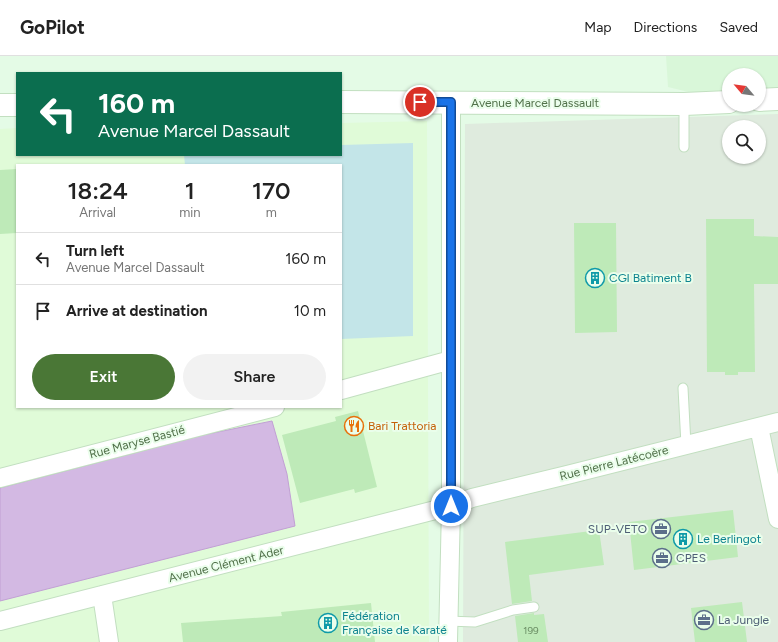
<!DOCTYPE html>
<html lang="en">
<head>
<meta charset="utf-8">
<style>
	:root { --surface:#fff; --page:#f2f2f2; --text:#222; --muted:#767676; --line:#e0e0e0; --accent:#4a7736 }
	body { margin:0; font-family:Figtree,sans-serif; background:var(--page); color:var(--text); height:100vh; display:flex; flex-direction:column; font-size:15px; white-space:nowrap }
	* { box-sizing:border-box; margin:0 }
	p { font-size:13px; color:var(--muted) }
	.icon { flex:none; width:22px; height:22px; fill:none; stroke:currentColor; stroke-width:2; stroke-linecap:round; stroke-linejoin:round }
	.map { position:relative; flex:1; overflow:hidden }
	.sheet { position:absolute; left:16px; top:108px; width:326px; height:244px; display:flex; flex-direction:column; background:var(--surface); border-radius:0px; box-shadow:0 1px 3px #0004 }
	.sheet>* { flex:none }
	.banner { position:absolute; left:16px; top:16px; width:326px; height:84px; border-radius:0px; box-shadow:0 1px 3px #0004; background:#0b6e4f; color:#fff; overflow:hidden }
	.needle { width:26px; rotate:299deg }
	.fabs { position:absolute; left:722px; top:12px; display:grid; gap:8px }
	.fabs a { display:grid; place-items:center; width:44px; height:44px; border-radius:50%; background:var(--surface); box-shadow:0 1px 3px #0004; font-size:20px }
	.pin { position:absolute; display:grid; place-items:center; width:34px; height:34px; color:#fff; margin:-17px; border:2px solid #fff; border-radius:50%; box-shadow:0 1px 4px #0007 }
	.me { position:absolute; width:44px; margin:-22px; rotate:0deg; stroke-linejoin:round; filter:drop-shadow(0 0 3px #0008) }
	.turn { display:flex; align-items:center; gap:14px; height:84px; padding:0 16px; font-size:18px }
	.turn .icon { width:52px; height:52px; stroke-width:2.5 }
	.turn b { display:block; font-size:28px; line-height:34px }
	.eta { display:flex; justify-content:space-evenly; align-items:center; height:68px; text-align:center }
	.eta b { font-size:24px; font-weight:600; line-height:28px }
	.action { display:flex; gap:8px; margin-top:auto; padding:8px 16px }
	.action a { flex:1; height:46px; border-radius:24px; background:var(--accent); color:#fff; font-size:16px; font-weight:600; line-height:46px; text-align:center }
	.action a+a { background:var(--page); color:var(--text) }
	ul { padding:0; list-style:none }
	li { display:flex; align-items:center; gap:12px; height:52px; padding:0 16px; border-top:1px solid var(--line) }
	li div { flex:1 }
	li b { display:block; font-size:15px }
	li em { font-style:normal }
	header { display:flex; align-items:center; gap:24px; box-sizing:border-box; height:56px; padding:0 20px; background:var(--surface); border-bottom:1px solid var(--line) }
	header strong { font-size:19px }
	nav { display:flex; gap:22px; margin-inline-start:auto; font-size:14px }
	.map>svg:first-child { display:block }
	.residential { fill:#d9f7d9 }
	.commercial { fill:#e0fbd8; fill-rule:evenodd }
	.industrial { fill:#dfebde; fill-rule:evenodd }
	.green { fill:#c3e5e8 }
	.water { fill:#d3b9e3; stroke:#c1a0d4 }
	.building { fill:#beeab8 }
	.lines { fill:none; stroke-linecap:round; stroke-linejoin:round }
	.service-casing { stroke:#c2dfc0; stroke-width:11 }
	.minor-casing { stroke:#c2dfc0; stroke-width:20 }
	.tertiary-casing { stroke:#c2dfc0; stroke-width:24 }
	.service { stroke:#fff; stroke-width:9 }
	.minor { stroke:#fff; stroke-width:18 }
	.tertiary { stroke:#fff; stroke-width:22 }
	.route-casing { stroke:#114b97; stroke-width:10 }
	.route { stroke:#1a73e8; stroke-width:7 }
	.labels { text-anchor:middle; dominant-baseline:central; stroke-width:4; stroke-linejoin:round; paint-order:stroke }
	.number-label { font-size:10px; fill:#6d9066 }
	.street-label { font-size:12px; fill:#52724b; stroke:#eafeeb }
	.culture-label { font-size:12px; fill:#0d838f; stroke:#eafeeb; text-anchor:start }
	.food-label { font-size:12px; fill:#c56008; stroke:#eafeeb; text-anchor:start }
	.service-label { font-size:12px; fill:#4e5e75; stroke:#eafeeb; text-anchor:start }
</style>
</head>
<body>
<header>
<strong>GoPilot</strong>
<nav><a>Map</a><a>Directions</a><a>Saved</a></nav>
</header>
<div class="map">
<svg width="778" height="586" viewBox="0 0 778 586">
	<rect width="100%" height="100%" fill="#e4fbe6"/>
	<!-- residential -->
	<path class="residential" d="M 666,0 L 778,0 L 778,34 L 759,35 L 759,19 L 729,19 L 729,37 L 701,39 L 668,31 Z"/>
	<!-- commercial -->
	<path class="commercial" d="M 427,65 L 429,586 L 0,586 L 0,73 L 17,72 L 17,99 L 341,99 L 341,67 ZM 17,109 L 341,109 L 341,351 L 17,351 Z"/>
	<!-- industrial -->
	<path class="industrial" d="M 778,58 L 778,586 L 463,586 L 465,68 ZM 729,71 L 759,71 L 759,101 L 729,101 Z"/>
	<!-- green -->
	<path class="green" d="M 413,87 L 413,280 L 341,283 L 341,109 L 185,109 L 184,99 L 341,99 L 341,89 Z"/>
	<!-- water -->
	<path class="water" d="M 272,365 L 287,418 L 295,470 L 0,545 L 0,432 L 203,379 Z"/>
	<!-- building -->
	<path class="building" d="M 17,113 L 17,177 L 0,178 L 0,114 Z
		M 706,163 L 754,163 L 754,180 L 778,181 L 778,228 L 754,228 L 755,316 L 738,316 L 738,319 L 725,319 L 725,316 L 707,316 Z
		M 574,167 L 616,167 L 617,276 L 575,277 Z
		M 358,355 L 377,431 L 355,437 L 354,433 L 300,447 L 282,379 L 336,365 L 335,361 Z
		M 733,454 L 738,501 L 634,514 L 629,466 Z
		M 599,474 L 604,509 L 529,519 L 532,545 L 512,548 L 505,486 Z
		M 742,546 L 747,586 L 695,586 L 691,552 Z
		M 371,547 L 375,586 L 183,586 L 181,567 L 282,560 L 281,556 Z
		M 534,557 L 534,559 L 544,558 L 548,586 L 518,586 L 515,560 Z"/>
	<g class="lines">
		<defs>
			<path id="service" d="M 684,91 L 684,48
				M 683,332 L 686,389
				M 447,565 L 475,566 L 513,554 L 534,551"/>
			<path id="minor" d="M 341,334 L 451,304
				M 759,371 L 778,463
				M 0,422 L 275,351
				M 102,539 L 109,586
				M 0,565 L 451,450 L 472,442 L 567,419 L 778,366
				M 448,586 L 451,450 L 451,46"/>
			<path id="tertiary" d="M 759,44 L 778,43
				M 341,46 L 684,48 L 729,46
				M 0,49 L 17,49"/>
		</defs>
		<!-- service casing -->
		<use href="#service" class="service-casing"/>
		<!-- minor casing -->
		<use href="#minor" class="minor-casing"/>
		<!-- tertiary casing -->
		<use href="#tertiary" class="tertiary-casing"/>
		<!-- service -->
		<use href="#service" class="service"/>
		<!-- minor -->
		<use href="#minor" class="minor"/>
		<!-- tertiary -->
		<use href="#tertiary" class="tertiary"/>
	</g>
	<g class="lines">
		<defs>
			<path id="route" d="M 420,46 L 451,46 L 451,450"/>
		</defs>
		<!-- route casing -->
		<use href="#route" class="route-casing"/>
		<!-- route -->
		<use href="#route" class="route"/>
	</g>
	<!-- icons -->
	<defs>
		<symbol id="building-ring" viewBox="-11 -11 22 22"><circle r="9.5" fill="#eafeeb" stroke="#0f9aa8" stroke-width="1.5"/><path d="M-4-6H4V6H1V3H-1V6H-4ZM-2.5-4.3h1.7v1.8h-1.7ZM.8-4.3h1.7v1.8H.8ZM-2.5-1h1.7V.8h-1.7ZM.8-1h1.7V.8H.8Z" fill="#0f9aa8"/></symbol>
		<symbol id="restaurant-ring" viewBox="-11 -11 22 22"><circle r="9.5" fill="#eafeeb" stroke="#e8710a" stroke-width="1.5"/><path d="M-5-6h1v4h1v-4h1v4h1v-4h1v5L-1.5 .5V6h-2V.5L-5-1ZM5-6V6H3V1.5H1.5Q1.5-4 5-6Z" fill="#e8710a"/></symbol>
		<symbol id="office-ring" viewBox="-11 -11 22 22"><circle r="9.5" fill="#eafeeb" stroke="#5c6f8a" stroke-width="1.5"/><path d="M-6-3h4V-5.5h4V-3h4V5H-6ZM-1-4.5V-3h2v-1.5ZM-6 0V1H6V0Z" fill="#5c6f8a"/></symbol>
	</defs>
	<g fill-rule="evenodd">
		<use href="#building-ring" x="584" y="211" width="22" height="22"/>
		<use href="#restaurant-ring" x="343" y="359" width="22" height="22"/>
		<use href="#office-ring" x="650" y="462" width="22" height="22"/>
		<use href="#building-ring" x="672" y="472" width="22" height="22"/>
		<use href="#office-ring" x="651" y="491" width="22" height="22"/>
		<use href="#office-ring" x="693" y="553" width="22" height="22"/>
		<use href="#building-ring" x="317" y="556" width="22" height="22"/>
	</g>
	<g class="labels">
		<!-- number labels -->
		<g class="number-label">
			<text x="531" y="574">199</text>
		</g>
		<!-- street labels -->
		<g class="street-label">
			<text x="535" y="47">Avenue Marcel Dassault</text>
			<text transform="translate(137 386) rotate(-15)">Rue Maryse Bastié</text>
			<text transform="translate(614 407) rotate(-14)">Rue Pierre Latécoère</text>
			<text transform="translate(226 508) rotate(-14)">Avenue Clément Ader</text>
		</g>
		<!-- culture labels -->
		<g class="culture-label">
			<text x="609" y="222">CGI Batiment B</text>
			<text x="697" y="483">Le Berlingot</text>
			<text x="342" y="560">Fédération<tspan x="342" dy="14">Française de Karaté</tspan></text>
		</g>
		<!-- food labels -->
		<g class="food-label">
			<text x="368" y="370">Bari Trattoria</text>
		</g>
		<!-- service labels -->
		<g class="service-label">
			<text x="647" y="473" text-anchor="end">SUP-VETO</text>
			<text x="676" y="502">CPES</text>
			<text x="718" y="564">La Jungle</text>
		</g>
	</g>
</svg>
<div class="fabs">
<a><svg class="needle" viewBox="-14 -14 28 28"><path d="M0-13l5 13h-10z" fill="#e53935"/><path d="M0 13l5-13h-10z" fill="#767676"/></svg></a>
<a><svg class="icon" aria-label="search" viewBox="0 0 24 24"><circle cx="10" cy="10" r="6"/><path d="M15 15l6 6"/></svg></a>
</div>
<div class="pin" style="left:420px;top:46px;background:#d93025"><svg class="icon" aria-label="arrive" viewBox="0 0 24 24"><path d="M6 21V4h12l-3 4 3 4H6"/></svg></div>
<svg class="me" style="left:451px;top:450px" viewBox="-20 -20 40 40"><circle r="17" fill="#1a73e8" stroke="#fff" stroke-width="3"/><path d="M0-11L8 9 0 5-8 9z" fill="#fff"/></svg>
<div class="banner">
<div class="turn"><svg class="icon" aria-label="left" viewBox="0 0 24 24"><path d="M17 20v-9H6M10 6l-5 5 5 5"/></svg><div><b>160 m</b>Avenue Marcel Dassault</div></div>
</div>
<section class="sheet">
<div class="eta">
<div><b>18:24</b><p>Arrival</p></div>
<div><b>1</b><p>min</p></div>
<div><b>170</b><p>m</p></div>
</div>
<ul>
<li><svg class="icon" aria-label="left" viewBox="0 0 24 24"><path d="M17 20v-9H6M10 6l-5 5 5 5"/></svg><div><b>Turn left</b><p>Avenue Marcel Dassault</p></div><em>160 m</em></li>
<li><svg class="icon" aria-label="arrive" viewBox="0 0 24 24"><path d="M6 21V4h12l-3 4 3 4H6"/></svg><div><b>Arrive at destination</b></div><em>10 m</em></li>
</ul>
<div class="action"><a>Exit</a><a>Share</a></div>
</section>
</div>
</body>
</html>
